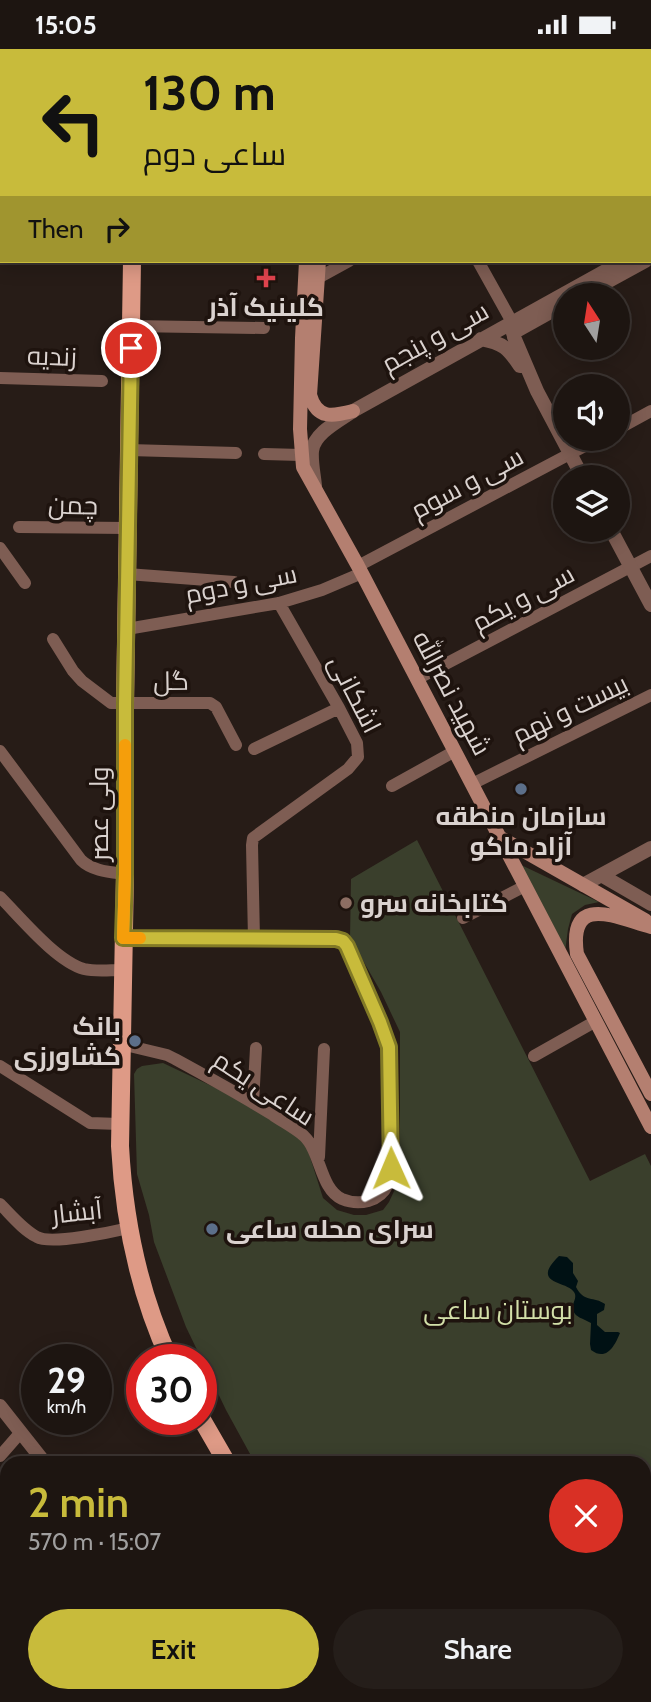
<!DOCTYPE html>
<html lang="en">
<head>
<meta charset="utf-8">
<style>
	:root { --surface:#1d1511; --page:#251e1a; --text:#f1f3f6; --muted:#a09f9f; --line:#3b3431; --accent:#c8bb3b }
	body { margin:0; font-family:Cabin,Cairo,sans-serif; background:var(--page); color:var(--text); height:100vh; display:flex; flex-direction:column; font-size:26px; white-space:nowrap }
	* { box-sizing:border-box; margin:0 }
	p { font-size:23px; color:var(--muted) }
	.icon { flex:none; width:38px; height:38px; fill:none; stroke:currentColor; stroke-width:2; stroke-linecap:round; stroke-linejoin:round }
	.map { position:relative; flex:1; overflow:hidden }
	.drawer { position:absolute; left:0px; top:1407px; width:651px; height:247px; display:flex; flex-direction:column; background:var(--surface); border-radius:21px 21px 0 0; box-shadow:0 4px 18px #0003,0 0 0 2px var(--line) }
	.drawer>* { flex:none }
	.guide { position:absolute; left:0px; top:0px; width:651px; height:214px; box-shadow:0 4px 18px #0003,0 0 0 2px var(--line); background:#c8bb3b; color:#111; overflow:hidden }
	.needle { width:46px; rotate:348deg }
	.controls { position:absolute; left:553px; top:234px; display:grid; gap:14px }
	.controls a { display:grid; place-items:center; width:77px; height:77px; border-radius:50%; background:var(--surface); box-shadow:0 4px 18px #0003,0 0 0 2px var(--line); font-size:35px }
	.speed { position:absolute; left:21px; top:1295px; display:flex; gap:14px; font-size:35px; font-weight:700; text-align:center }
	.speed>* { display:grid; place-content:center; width:91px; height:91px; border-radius:50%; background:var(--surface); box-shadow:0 4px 18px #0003,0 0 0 2px var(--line); line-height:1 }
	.speed small { font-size:18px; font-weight:400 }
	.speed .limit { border:10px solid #d22; background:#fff; color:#111 }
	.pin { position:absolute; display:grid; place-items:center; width:60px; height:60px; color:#fff; margin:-30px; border:4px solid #fff; border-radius:50%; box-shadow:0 2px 7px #0007 }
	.me { position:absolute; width:77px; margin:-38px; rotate:359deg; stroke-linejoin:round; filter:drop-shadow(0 0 5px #0008) }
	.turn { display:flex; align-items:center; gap:24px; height:147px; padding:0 28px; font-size:32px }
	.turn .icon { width:91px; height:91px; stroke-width:2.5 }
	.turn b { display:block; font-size:49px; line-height:60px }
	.then { display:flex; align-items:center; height:66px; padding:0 28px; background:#0003; gap:14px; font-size:26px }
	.round { display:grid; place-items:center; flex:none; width:74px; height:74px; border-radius:37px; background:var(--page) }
	.summary { display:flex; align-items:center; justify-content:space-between; height:119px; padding:0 28px }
	h1 { font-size:42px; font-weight:600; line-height:52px; color:var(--accent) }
	.primary-button { display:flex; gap:14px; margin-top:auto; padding:14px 28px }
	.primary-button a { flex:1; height:80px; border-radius:42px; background:var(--accent); color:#111; font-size:28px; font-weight:600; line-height:80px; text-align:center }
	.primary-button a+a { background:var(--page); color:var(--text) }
	.status { display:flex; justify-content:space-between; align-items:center; height:49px; padding:0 35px; background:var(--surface); direction:ltr }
	.status svg { height:19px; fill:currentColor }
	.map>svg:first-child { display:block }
	.green { fill:#3a3f2c }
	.water { fill:#001114 }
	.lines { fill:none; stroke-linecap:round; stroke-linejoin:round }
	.trunk-tunnel { stroke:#423733; stroke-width:19; stroke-dasharray:19 10; stroke-linecap:butt }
	.minor { stroke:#7e5d53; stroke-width:12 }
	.tertiary { stroke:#7e5d53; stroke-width:14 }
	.secondary { stroke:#b47f70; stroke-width:14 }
	.primary { stroke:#de9a86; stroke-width:18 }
	.route-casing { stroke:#827a26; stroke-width:18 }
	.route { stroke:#c8bb3b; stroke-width:12 }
	.slow { stroke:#f59e0b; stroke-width:12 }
	.health-dot { fill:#e0444e; stroke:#1e130e; stroke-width:2.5 }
	.service-dot { fill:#5c6f8a; stroke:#1e130e; stroke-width:2.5 }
	.education-dot { fill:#8d6e63; stroke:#1e130e; stroke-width:2.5 }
	.labels { text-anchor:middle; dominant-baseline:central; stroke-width:7; stroke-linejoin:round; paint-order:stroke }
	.poi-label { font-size:26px; font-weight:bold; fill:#dad2cf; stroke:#1e130e }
	.street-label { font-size:26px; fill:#dad2cf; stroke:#1e130e }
	.park-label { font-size:26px; fill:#d3e0a9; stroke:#1e130e }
</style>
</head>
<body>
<div class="status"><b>15:05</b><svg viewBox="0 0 49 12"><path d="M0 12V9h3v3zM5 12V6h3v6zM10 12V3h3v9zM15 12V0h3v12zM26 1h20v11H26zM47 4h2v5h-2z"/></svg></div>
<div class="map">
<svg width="651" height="1653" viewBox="0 0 651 1653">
	<rect width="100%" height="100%" fill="#271c17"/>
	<!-- green -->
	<path class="green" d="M 417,791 L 590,1132 L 645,1105 L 651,1117 L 651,1653 L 392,1653 L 388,1647 L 644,1647 L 644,1414 L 255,1414 L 226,1361 L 186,1278 L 154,1193 L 149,1166 L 137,1125 L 134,1025 L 137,1020 L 142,1017 L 163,1014 L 254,1057 L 305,1092 L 323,1149 L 337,1161 L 354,1166 L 366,1166 L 383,1161 L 389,1153 L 396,1138 L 400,1121 L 400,983 L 381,943 L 350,889 L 351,830 Z
		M 519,815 L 599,853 L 585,856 L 572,865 L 568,880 L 565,903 Z"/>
	<!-- water -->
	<path class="water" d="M 559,1207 L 567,1208 L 573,1214 L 573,1224 L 578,1232 L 576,1238 C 584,1254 594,1247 605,1255 L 604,1261 L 597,1265 L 597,1276 L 605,1283 L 618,1283 L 620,1284 C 615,1296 607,1313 591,1301 L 590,1295 L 591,1274 C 583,1269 571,1268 573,1256 C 574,1251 576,1250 575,1245 C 571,1231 528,1237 559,1207 Z"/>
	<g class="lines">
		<!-- trunk-tunnel -->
		<path class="trunk-tunnel" d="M 0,17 L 2,17
			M 0,52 L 2,52
			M 649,112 L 651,113
			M 649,148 L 651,149"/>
		<!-- minor -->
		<path class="minor" d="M 410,2 L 410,0
			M 0,66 L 2,66
			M 649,167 L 650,167
			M 0,193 L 2,193
			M 478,212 L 512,273
			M 318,229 L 349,212
			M 131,277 L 264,279
			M 0,329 L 102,332
			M 618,380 L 651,362
			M 129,401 L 236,404
			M 264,405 L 301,406
			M 19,478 L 128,479
			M 0,499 L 25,534
			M 358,517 L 598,390
			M 127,525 L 234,533
			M 127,580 L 279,554 L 322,541 L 362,524
			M 53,590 L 73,622 L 82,632 L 111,654 L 210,654 L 216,658 L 236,696
			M 417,630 L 651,507
			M 254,700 L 339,659
			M 0,702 L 81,811 C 92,822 110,823 125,825
			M 472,735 L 651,646
			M 392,737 L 455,702
			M 0,848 C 21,869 56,912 84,920 C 96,923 110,921 122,921
			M 463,869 L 525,837
			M 254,890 L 252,796 L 253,789 L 348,720 L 358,708 L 357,694 L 339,659 L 279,554
			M 121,995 L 167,1006 L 175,1010 C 208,1028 241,1046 273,1066 C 283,1073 295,1079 304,1087 C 321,1103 320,1140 342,1150 C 359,1157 380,1153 388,1135 C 390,1131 391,1124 392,1120 L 389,998 L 386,987 L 347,897 L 343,892 L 336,890 L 123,889
			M 534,1007 L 596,972
			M 0,1017 L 90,1074 L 119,1075
			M 253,1054 L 256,999
			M 319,1108 L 324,1000
			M 0,1155 C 11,1166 23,1181 37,1188 C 51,1196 112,1183 129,1179
			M 0,1407 L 21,1383
			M 0,1602 L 7,1594
			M 144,1653 L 150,1647"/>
		<!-- tertiary -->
		<path class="tertiary" d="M 631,0 L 631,2
			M 649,46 L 651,50
			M 649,197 L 651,196
			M 581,247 L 645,212
			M 512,273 L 514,288 L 537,342 L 583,429
			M 513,284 L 565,255
			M 481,290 C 503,294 508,299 520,317
			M 315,437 C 314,426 311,413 312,402 C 314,384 339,372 353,362 L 623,212
			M 611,481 L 651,556
			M 601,826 L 651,855
			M 583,836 L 651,799
			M 0,1357 L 45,1414
			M 230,1647 L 235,1653"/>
		<!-- secondary -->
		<path class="secondary" d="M 316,2 L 317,0
			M 334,2 L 334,0
			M 306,212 L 302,289 L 300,380 L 303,418 L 358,517 L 651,1078
			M 319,212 L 310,346 C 317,371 333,367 353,362
			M 501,789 L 645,871
			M 651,878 C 617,869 568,843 577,905 L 651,1045"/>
		<!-- primary -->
		<path class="primary" d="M 135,2 L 135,0
			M 132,212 L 125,655 L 125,825 L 120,1097 C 124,1171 139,1244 170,1311
			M 201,1369 L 227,1414
			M 362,1647 L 365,1653"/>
	</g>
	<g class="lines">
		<defs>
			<path id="route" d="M 131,299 L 125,655 L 125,825 L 123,889 L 336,890 L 343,892 L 347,897 L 380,973 L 389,998 L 391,1119"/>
		</defs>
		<!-- route casing -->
		<use href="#route" class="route-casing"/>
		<!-- route -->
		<use href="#route" class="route"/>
		<!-- slow -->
		<path class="slow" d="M 125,696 L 125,825 L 123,889 L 140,889"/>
	</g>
	<!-- markers -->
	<path class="health-dot" d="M262.5 218.5h7v7h7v7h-7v7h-7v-7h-7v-7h7z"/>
	<g class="service-dot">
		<circle cx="521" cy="740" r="7"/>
		<circle cx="135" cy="992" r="7"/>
		<circle cx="212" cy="1180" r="7"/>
	</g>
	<circle class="education-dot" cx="346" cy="854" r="7"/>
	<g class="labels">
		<!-- poi labels -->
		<g class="poi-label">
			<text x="266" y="258">کلینیک آذر</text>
			<text x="521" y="767">سازمان منطقه<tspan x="521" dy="30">آزاد ماکو</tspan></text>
			<text x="360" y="854" text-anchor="start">کتابخانه سرو</text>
			<text x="121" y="977" text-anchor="end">بانک<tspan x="121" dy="30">کشاورزی</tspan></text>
			<text x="226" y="1180" text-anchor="start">سرای محله ساعی</text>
		</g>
		<!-- street labels -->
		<g class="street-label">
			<text transform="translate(435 288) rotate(-29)">سی و پنجم</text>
			<text transform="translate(52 307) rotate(2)">زندیه</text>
			<text transform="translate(467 434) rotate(-28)">سی و سوم</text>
			<text transform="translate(73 456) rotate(1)">چمن</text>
			<text transform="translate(241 535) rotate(-11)">سی و دوم</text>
			<text transform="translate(523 549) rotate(-28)">سی و یکم</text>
			<text transform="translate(171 632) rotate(-1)">گل</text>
			<text transform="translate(452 644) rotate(62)">شهید نصرالله</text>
			<text transform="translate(355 645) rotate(63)">اشکانی</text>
			<text transform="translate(570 660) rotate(-26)">بیست و نهم</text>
			<text transform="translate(99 765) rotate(-90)">ولی عصر</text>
			<text transform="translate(264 1039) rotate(33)">ساعی یکم</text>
			<text transform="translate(77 1163) rotate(-6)">آبشار</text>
		</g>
		<!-- park labels -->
		<g class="park-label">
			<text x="498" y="1261">بوستان ساعی</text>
		</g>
	</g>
</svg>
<div class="controls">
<a><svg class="needle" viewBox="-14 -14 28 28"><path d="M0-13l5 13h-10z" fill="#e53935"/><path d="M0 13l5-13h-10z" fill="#a09f9f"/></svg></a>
<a><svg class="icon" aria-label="sound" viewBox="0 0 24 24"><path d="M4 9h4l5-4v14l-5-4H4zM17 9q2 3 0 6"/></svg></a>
<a><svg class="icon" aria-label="layers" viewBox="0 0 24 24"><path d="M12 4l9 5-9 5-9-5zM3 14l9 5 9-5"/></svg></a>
</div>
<div class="speed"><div>29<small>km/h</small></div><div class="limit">30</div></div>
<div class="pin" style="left:131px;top:299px;background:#d93025"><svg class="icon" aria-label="arrive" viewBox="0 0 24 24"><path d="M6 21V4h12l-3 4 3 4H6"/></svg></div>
<svg class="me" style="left:391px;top:1119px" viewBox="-20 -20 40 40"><path d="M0-17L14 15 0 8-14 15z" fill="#c8bb3b" stroke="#fff" stroke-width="4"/></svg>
<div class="guide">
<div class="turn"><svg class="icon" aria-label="left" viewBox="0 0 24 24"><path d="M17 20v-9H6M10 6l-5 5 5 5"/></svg><div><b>130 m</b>ساعی دوم</div></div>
<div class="then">Then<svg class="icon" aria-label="right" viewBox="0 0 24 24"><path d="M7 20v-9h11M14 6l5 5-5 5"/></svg></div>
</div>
<section class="drawer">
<div class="summary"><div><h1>2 min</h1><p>570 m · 15:07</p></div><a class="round" style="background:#d93025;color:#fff"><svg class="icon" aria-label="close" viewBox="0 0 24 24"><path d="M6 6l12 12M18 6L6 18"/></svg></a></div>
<div class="primary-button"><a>Exit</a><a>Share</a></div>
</section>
</div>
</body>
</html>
